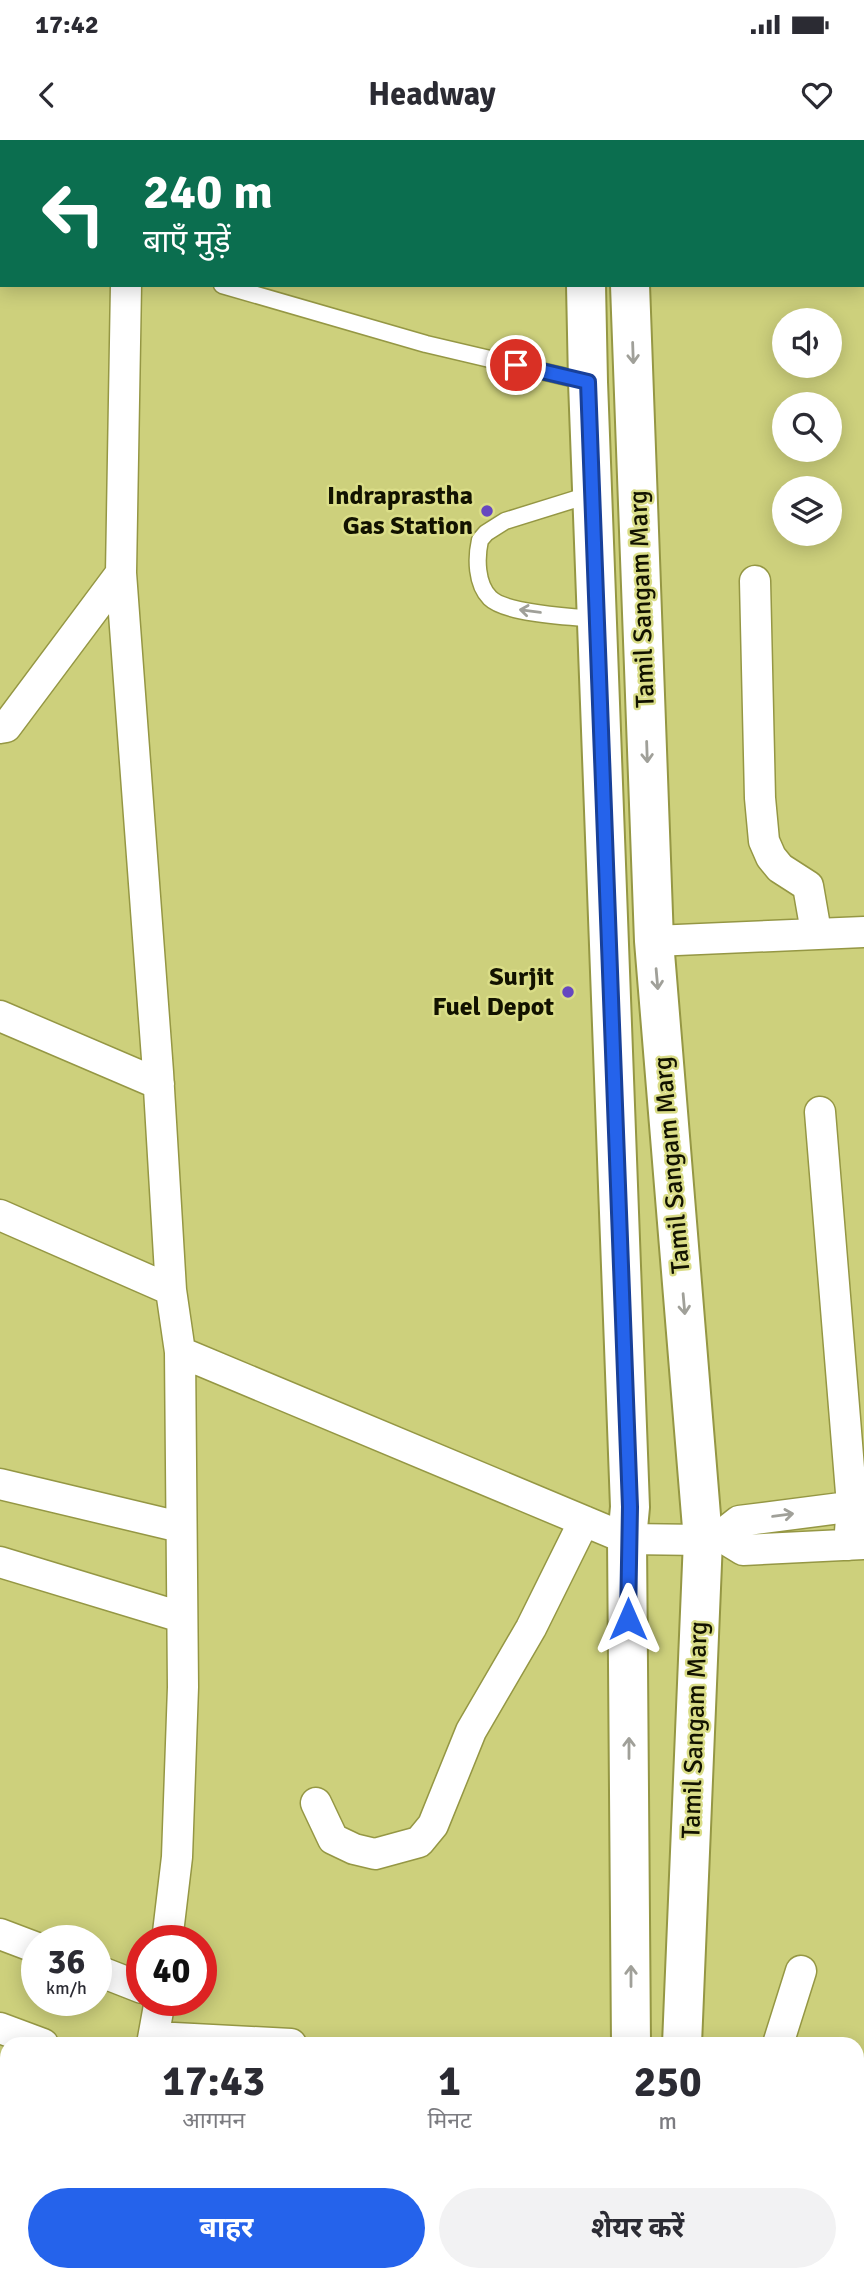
<!DOCTYPE html>
<html lang="hi">
<head>
<meta charset="utf-8">
<style>
	:root { --surface:#fff; --page:#f2f2f3; --text:#2b2b33; --muted:#7c7c81; --accent:#2563eb }
	body { margin:0; font-family:Signika,"Noto Sans Devanagari",sans-serif; background:var(--page); color:var(--text); height:100vh; display:flex; flex-direction:column; font-size:26px; white-space:nowrap }
	* { box-sizing:border-box; margin:0 }
	p { font-size:23px; color:var(--muted) }
	.icon { flex:none; width:38px; height:38px; fill:none; stroke:currentColor; stroke-width:2; stroke-linecap:round; stroke-linejoin:round }
	.map { position:relative; flex:1; overflow:hidden }
	.details { position:absolute; left:0px; top:1897px; width:864px; height:245px; display:flex; flex-direction:column; background:var(--surface); border-radius:21px 21px 0 0; box-shadow:0 4px 18px #0003 }
	.details>* { flex:none }
	.guide { position:absolute; left:0px; top:0px; width:864px; height:147px; box-shadow:0 4px 18px #0003; background:#0b6e4f; color:#fff; overflow:hidden }
	.controls { position:absolute; left:772px; top:168px; display:grid; gap:14px }
	.controls a { display:grid; place-items:center; width:70px; height:70px; border-radius:50%; background:var(--surface); box-shadow:0 4px 18px #0003; font-size:35px }
	.speed { position:absolute; left:21px; top:1785px; display:flex; gap:14px; font-size:35px; font-weight:700; text-align:center }
	.speed>* { display:grid; place-content:center; width:91px; height:91px; border-radius:50%; background:var(--surface); box-shadow:0 4px 18px #0003; line-height:1 }
	.speed small { font-size:18px; font-weight:400 }
	.speed .limit { border:10px solid #d22; background:#fff; color:#111 }
	.pin { position:absolute; display:grid; place-items:center; width:60px; height:60px; color:#fff; margin:-30px; border:4px solid #fff; border-radius:50%; box-shadow:0 2px 7px #0007 }
	.me { position:absolute; width:77px; margin:-38px; rotate:0deg; stroke-linejoin:round; filter:drop-shadow(0 0 5px #0008) }
	.turn { display:flex; align-items:center; gap:24px; height:147px; padding:0 28px; font-size:32px }
	.turn .icon { width:91px; height:91px; stroke-width:2.5 }
	.turn b { display:block; font-size:49px; line-height:60px }
	.eta { display:flex; justify-content:space-evenly; align-items:center; height:119px; text-align:center }
	.eta b { font-size:42px; font-weight:700; line-height:49px }
	.action { display:flex; gap:14px; margin-top:auto; padding:14px 28px }
	.action a { flex:1; height:80px; border-radius:42px; background:var(--accent); color:#fff; font-size:28px; font-weight:700; line-height:80px; text-align:center }
	.action a+a { background:var(--page); color:var(--text) }
	.status { display:flex; justify-content:space-between; align-items:center; height:49px; padding:0 35px; background:var(--surface); direction:ltr }
	.status svg { height:19px; fill:currentColor }
	header { display:flex; justify-content:space-between; align-items:center; height:91px; padding:0 28px; background:var(--surface); font-size:32px; font-weight:700 }
	.map>svg:first-child { display:block }
	.lines { fill:none; stroke-linecap:round; stroke-linejoin:round }
	.lane-casing { stroke:#959744; stroke-width:19 }
	.street-casing { stroke:#959744; stroke-width:33 }
	.secondary-casing { stroke:#959744; stroke-width:42 }
	.lane { stroke:#fff; stroke-width:16 }
	.street { stroke:#fff; stroke-width:30 }
	.secondary { stroke:#fff; stroke-width:38 }
	.oneway { stroke:#a0a099 }
	.route-casing { stroke:#184099; stroke-width:18 }
	.route { stroke:#2563eb; stroke-width:12 }
	.poi-dot { fill:#6647c0; stroke:#dadd88; stroke-width:2.5 }
	.labels { text-anchor:middle; dominant-baseline:central; stroke-width:5; stroke-linejoin:round; paint-order:stroke }
	.poi-label { font-size:26px; font-weight:bold; fill:#121200; stroke:#dadd88; text-anchor:end }
	.street-label { font-size:26px; fill:#121200; stroke:#dadd88 }
</style>
</head>
<body>
<div class="status"><b>17:42</b><svg viewBox="0 0 49 12"><path d="M0 12V9h3v3zM5 12V6h3v6zM10 12V3h3v9zM15 12V0h3v12zM26 1h20v11H26zM47 4h2v5h-2z"/></svg></div>
<header><svg class="icon" aria-label="back" viewBox="0 0 24 24"><path d="M15 5l-7 7 7 7"/></svg>Headway<svg class="icon" aria-label="heart" viewBox="0 0 24 24"><path d="M12 20l-8-8c-3-5 5-10 8-4 3-6 11-1 8 4z"/></svg></header>
<div class="map">
<svg width="864" height="2142" viewBox="0 0 864 2142">
	<rect width="100%" height="100%" fill="#cdd07c"/>
	<g class="lines">
		<defs>
			<path id="lane" d="M 0,88 L 2,88
				M 222,145 L 426,204 L 588,242
				M 592,354 L 505,381 L 486,393 L 480,400 C 476,418 476,444 490,458 C 506,474 573,477 597,479"/>
			<path id="street" d="M 856,0 L 856,2
				M 863,96 L 864,96
				M 126,145 L 121,433 L 158,932 L 171,1150 L 180,1212 L 183,1547 L 177,1717 L 167,1801
				M 755,441 L 760,658 L 764,701 L 771,717 L 780,728 L 808,746 L 816,792
				M 0,588 L 6,587 L 121,433
				M 654,801 L 864,792
				M 0,876 L 159,944
				M 820,972 L 852,1365 L 849,1405
				M 0,1075 L 171,1150
				M 180,1212 L 627,1399 L 703,1400 L 720,1396 L 743,1410 L 864,1404
				M 0,1344 L 180,1387
				M 720,1396 L 739,1381 L 864,1365
				M 0,1422 L 181,1477
				M 316,1663 L 333,1699 L 354,1709 L 375,1714 L 419,1702 L 433,1685 L 471,1591 L 531,1488 L 584,1381
				M 0,1794 L 37,1808
				M 96,1830 L 142,1848
				M 0,1888 L 43,1904
				M 155,1897 L 291,1904
				M 152,1904 L 160,1860
				M 778,1904 L 801,1831
				M 858,1989 L 864,1991
				M 0,2088 L 7,2091
				M 699,2142 L 702,2135"/>
			<path id="secondary" d="M 584,0 L 584,2
				M 627,0 L 627,2
				M 586,145 L 588,242 L 630,1367 L 627,1399 L 631,1904
				M 630,145 L 654,801 L 703,1400 L 682,1904
				M 570,2142 L 573,2135
				M 631,2142 L 633,2135"/>
		</defs>
		<!-- lane casing -->
		<use href="#lane" class="lane-casing"/>
		<!-- street casing -->
		<use href="#street" class="street-casing"/>
		<!-- secondary casing -->
		<use href="#secondary" class="secondary-casing"/>
		<!-- lane -->
		<use href="#lane" class="lane"/>
		<!-- street -->
		<use href="#street" class="street"/>
		<!-- secondary -->
		<use href="#secondary" class="secondary"/>
	</g>
	<!-- one-way arrows -->
	<defs><path id="oneway-shaft" d="M-6 0H5M1.5-3L5.5 0L1.5 3" fill="none" stroke-width="1.6" stroke-linecap="round" stroke-linejoin="round" transform="scale(1.75)"/></defs>
	<g class="oneway">
		<use href="#oneway-shaft" transform="translate(633 213) rotate(88)"/>
		<use href="#oneway-shaft" transform="translate(530 471) rotate(-172)"/>
		<use href="#oneway-shaft" transform="translate(647 612) rotate(88)"/>
		<use href="#oneway-shaft" transform="translate(657 839) rotate(85)"/>
		<use href="#oneway-shaft" transform="translate(684 1164) rotate(85)"/>
		<use href="#oneway-shaft" transform="translate(783 1375) rotate(-8)"/>
		<use href="#oneway-shaft" transform="translate(629 1608) rotate(-90)"/>
		<use href="#oneway-shaft" transform="translate(631 1836) rotate(-90)"/>
	</g>
	<g class="lines">
		<defs>
			<path id="route" d="M 516,225 L 588,242 L 630,1367 L 628,1479"/>
		</defs>
		<!-- route casing -->
		<use href="#route" class="route-casing"/>
		<!-- route -->
		<use href="#route" class="route"/>
	</g>
	<!-- markers -->
	<g class="poi-dot">
		<circle cx="487" cy="371" r="7"/>
		<circle cx="568" cy="852" r="7"/>
	</g>
	<g class="labels">
		<!-- poi labels -->
		<g class="poi-label">
			<text x="473" y="356">Indraprastha<tspan x="473" dy="30">Gas Station</tspan></text>
			<text x="554" y="837">Surjit<tspan x="554" dy="30">Fuel Depot</tspan></text>
		</g>
		<!-- street labels -->
		<g class="street-label">
			<text transform="translate(642 459) rotate(-92)">Tamil Sangam Marg</text>
			<text transform="translate(672 1025) rotate(-95)">Tamil Sangam Marg</text>
			<text transform="translate(695 1590) rotate(-88)">Tamil Sangam Marg</text>
		</g>
	</g>
</svg>
<div class="controls">
<a><svg class="icon" aria-label="sound" viewBox="0 0 24 24"><path d="M4 9h4l5-4v14l-5-4H4zM17 9q2 3 0 6"/></svg></a>
<a><svg class="icon" aria-label="search" viewBox="0 0 24 24"><circle cx="10" cy="10" r="6"/><path d="M15 15l6 6"/></svg></a>
<a><svg class="icon" aria-label="layers" viewBox="0 0 24 24"><path d="M12 4l9 5-9 5-9-5zM3 14l9 5 9-5"/></svg></a>
</div>
<div class="speed"><div>36<small>km/h</small></div><div class="limit">40</div></div>
<div class="pin" style="left:516px;top:225px;background:#d93025"><svg class="icon" aria-label="arrive" viewBox="0 0 24 24"><path d="M6 21V4h12l-3 4 3 4H6"/></svg></div>
<svg class="me" style="left:628px;top:1479px" viewBox="-20 -20 40 40"><path d="M0-17L14 15 0 8-14 15z" fill="#2563eb" stroke="#fff" stroke-width="4"/></svg>
<div class="guide">
<div class="turn"><svg class="icon" aria-label="left" viewBox="0 0 24 24"><path d="M17 20v-9H6M10 6l-5 5 5 5"/></svg><div><b>240 m</b>बाएँ मुड़ें</div></div>
</div>
<section class="details">
<div class="eta">
<div><b>17:43</b><p>आगमन</p></div>
<div><b>1</b><p>मिनट</p></div>
<div><b>250</b><p>m</p></div>
</div>
<div class="action"><a>बाहर</a><a>शेयर करें</a></div>
</section>
</div>
</body>
</html>
